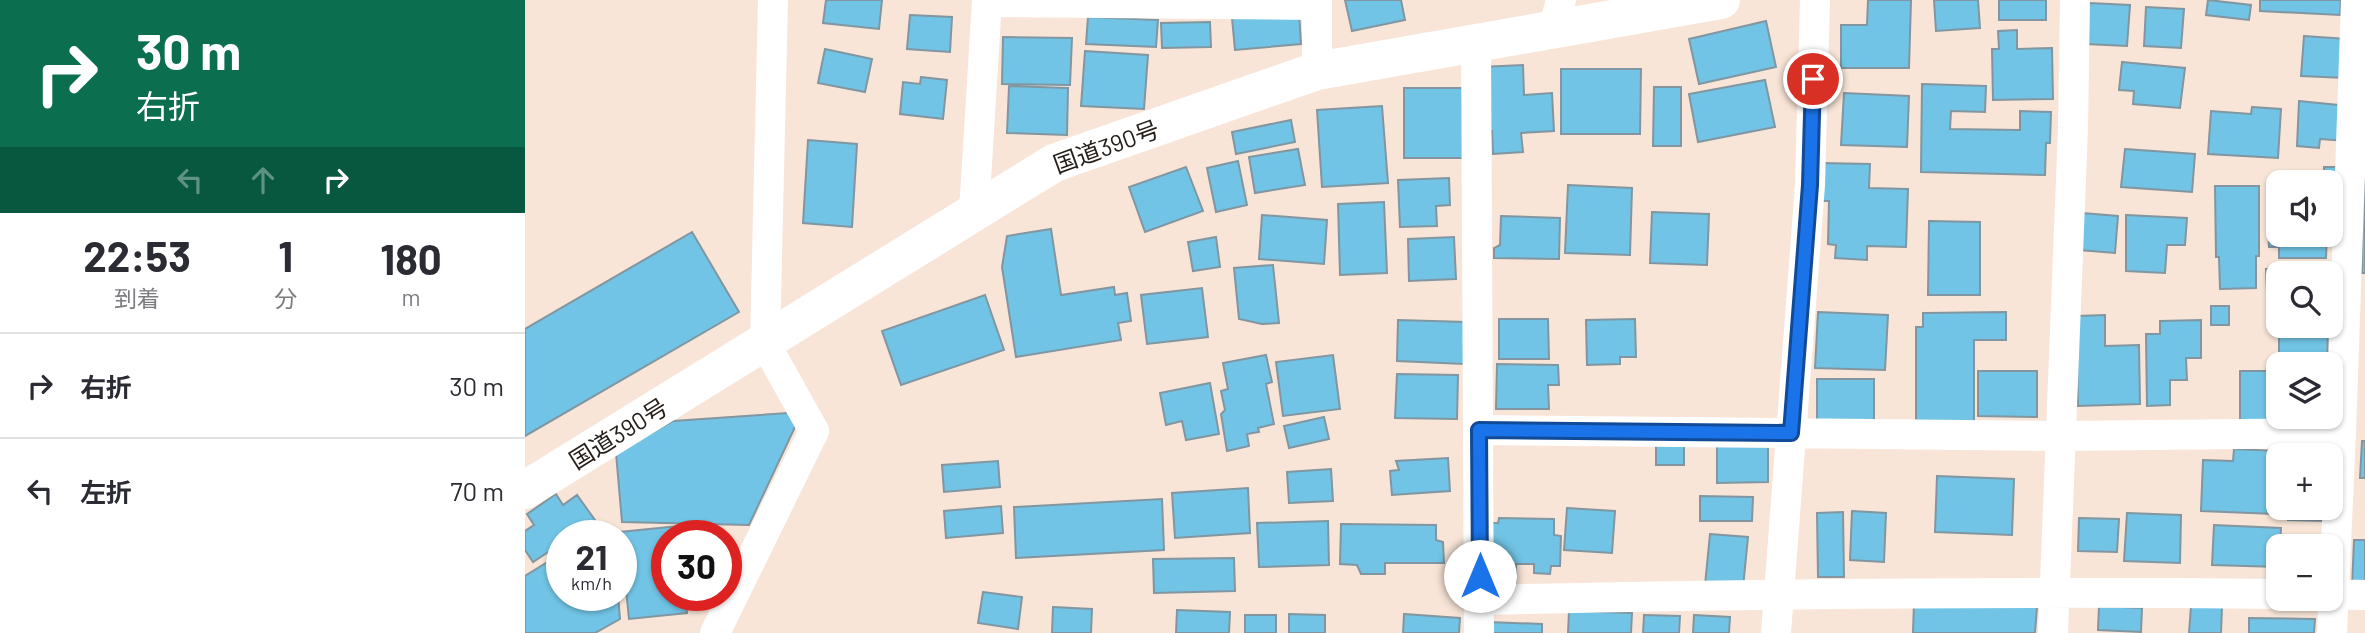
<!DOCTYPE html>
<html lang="ja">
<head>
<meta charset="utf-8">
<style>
	:root { --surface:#fff; --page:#f7f7f7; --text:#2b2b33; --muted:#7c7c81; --line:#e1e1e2 }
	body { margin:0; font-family:Barlow,"Noto Sans JP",sans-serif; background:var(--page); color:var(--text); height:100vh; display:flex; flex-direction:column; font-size:26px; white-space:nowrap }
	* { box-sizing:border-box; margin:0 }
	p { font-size:23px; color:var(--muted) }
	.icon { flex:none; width:38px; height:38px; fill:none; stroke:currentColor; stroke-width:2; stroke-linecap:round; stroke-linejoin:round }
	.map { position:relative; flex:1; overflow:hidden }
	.side { display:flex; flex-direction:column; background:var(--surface); width:525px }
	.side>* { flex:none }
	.guide { background:#0b6e4f; color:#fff; overflow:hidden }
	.tools { position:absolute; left:1741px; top:170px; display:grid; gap:14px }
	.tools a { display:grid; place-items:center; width:77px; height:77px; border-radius:14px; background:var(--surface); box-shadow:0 2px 5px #0004; font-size:35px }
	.speed { position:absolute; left:21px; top:520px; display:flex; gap:14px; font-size:35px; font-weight:700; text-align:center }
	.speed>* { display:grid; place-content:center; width:91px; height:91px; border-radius:50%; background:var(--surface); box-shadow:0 2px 5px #0004; line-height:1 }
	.speed small { font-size:18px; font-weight:400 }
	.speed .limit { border:10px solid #d22; background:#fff; color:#111 }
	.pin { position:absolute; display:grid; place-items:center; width:60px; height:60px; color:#fff; margin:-30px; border:4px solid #fff; border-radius:50%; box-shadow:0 2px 7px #0007 }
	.me { position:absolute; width:77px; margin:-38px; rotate:0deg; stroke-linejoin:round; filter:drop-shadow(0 0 5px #0008) }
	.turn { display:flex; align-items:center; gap:24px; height:147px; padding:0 21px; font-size:32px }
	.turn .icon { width:91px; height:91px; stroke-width:2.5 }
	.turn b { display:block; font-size:49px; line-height:60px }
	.lanes { display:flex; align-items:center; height:66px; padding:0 21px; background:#0003; justify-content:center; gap:35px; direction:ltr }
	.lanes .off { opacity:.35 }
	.eta { display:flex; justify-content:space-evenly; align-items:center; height:119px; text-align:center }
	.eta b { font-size:42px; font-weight:700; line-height:49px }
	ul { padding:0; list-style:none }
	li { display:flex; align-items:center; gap:21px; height:105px; padding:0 21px; border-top:2px solid var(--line) }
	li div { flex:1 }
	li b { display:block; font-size:26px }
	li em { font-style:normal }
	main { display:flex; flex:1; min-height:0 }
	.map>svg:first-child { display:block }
	.building { fill:#71c4e5; stroke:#8196a0; stroke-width:2 }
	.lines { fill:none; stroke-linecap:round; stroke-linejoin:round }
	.minor { stroke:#fff; stroke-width:30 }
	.trunk { stroke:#fff; stroke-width:38 }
	.route-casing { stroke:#114b97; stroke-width:18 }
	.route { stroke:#1a73e8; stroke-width:12 }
	.labels { text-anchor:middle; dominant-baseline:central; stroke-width:5; stroke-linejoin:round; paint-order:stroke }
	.street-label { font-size:24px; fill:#241d18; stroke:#fff }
</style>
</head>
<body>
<main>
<section class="side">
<div class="guide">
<div class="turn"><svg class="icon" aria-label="right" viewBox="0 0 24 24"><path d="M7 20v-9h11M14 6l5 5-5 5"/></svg><div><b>30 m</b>右折</div></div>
<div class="lanes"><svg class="icon off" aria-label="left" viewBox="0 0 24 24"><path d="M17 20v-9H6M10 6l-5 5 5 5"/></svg><svg class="icon off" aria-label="ahead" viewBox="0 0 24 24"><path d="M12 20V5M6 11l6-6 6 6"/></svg><svg class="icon" aria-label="right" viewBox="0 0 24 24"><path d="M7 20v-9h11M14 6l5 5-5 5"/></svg></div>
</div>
<div class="eta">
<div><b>22:53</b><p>到着</p></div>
<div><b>1</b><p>分</p></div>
<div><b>180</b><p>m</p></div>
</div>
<ul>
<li><svg class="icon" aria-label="right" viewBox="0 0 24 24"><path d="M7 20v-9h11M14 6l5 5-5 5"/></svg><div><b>右折</b></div><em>30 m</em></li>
<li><svg class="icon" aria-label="left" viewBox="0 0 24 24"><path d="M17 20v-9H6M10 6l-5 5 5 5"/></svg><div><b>左折</b></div><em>70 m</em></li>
</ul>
</section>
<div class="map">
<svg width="1840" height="633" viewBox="0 0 1840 633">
	<rect width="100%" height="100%" fill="#f8e5d7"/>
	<!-- building -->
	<path class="building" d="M 301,0 L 357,0 L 354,29 L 298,23 Z
		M 820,0 L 876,0 L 880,20 L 827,31 Z
		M 1343,0 L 1386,0 L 1384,68 L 1316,68 L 1316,25 L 1342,25 Z
		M 1409,0 L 1453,0 L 1455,28 L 1411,31 Z
		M 1474,0 L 1521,0 L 1521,20 L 1474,20 Z
		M 1683,0 L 1726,5 L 1724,20 L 1681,15 Z
		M 1735,0 L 1816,0 L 1815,15 L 1735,11 Z
		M 1564,3 L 1605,5 L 1602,46 L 1561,44 Z
		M 1621,7 L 1659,9 L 1656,48 L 1619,46 Z
		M 774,12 L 776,44 L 710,50 L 707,18 Z
		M 385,15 L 427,17 L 425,52 L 382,49 Z
		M 563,17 L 633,20 L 631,47 L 561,44 Z
		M 1241,21 L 1251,67 L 1174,84 L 1164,39 Z
		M 685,22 L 686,47 L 637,48 L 636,23 Z
		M 1492,30 L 1492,49 L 1527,48 L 1528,99 L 1468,100 L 1467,49 L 1474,49 L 1473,31 Z
		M 1779,36 L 1822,39 L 1820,78 L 1776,76 Z
		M 478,37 L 547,38 L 545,85 L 477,84 Z
		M 300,49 L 347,59 L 340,92 L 293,83 Z
		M 560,51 L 623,55 L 619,109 L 556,106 Z
		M 1597,62 L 1660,68 L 1655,108 L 1608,104 L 1609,91 L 1594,90 Z
		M 998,65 L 999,95 L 1027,93 L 1029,131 L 996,133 L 998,152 L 968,154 L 967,131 L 958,132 L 955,67 Z
		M 1036,69 L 1116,69 L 1115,134 L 1036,134 Z
		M 396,77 L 422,80 L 418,119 L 375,114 L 378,82 L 395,84 Z
		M 1240,80 L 1250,127 L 1173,142 L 1164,94 Z
		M 1397,84 L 1461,86 L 1460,112 L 1426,111 L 1425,129 L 1495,130 L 1495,111 L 1526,112 L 1525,143 L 1521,143 L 1520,175 L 1396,172 Z
		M 484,86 L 543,88 L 542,135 L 482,133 Z
		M 1129,87 L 1156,87 L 1156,146 L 1128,146 Z
		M 879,88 L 937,88 L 938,158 L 879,158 Z
		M 1319,93 L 1384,96 L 1382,147 L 1316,145 Z
		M 1774,101 L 1823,106 L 1821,141 L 1795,139 L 1794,148 L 1772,146 Z
		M 857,106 L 863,183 L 797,187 L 792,110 Z
		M 1727,107 L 1756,109 L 1753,158 L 1683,154 L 1686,111 L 1726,114 Z
		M 766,120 L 770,142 L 711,154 L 707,132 Z
		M 283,140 L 332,144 L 327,227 L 278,223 Z
		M 773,149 L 780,185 L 730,193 L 724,157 Z
		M 1600,149 L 1670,154 L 1667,192 L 1596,187 Z
		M 713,161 L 722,205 L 691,212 L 682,168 Z
		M 1297,163 L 1345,164 L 1344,188 L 1383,189 L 1381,247 L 1342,246 L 1342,260 L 1310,258 L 1311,245 L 1303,244 L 1304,201 L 1295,201 Z
		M 661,167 L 678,211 L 620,232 L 604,187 Z
		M 1799,167 L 1819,167 L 1818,192 L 1806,192 L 1806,182 L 1799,182 Z
		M 924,178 L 925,205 L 911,206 L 912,226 L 875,227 L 873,180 Z
		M 1838,181 L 1840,181 L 1840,273 L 1837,273 Z
		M 1043,185 L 1107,188 L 1105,255 L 1040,253 Z
		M 1690,186 L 1734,186 L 1734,256 L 1731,256 L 1731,288 L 1695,289 L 1694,257 L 1691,257 Z
		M 859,202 L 862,273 L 815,275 L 813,204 Z
		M 1127,212 L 1184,214 L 1182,265 L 1125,263 Z
		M 1557,213 L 1593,216 L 1590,253 L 1554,250 Z
		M 1743,214 L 1754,214 L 1754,234 L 1802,234 L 1801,258 L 1754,258 L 1754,247 L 1744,247 Z
		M 737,215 L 802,220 L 799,264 L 734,259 Z
		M 1601,215 L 1662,218 L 1660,245 L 1642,245 L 1640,273 L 1601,271 Z
		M 976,216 L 1035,218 L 1034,259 L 969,258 L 969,248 L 975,245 Z
		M 1404,221 L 1455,222 L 1455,295 L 1403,295 Z
		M 526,229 L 536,295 L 589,287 L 590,295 L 602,293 L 606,321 L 593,323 L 596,340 L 491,357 L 477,267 L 482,236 Z
		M 167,232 L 214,312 L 0,436 L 0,329 Z
		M 691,237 L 695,267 L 668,271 L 663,242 Z
		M 929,237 L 931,279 L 884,281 L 883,239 Z
		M 748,265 L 754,323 L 737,324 L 714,319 L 709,268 Z
		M 1797,268 L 1797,273 L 1754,273 L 1754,292 L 1742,292 L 1741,269 Z
		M 677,288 L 683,337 L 622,344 L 616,295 Z
		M 460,295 L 479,350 L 376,385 L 357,331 Z
		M 1686,306 L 1704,306 L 1704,325 L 1686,325 Z
		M 1293,312 L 1363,315 L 1360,370 L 1290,368 Z
		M 1481,312 L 1481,340 L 1449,340 L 1449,421 L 1391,421 L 1391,327 L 1398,327 L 1398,313 Z
		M 1580,315 L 1580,346 L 1614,345 L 1615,404 L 1553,406 L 1551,316 Z
		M 974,319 L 1023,319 L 1024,359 L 974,359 Z
		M 1110,319 L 1111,357 L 1095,357 L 1095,364 L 1062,365 L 1061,320 Z
		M 873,320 L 941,322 L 939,364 L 872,361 Z
		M 1676,320 L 1676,358 L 1661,358 L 1662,380 L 1645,380 L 1645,405 L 1622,406 L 1621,334 L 1635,334 L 1635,321 Z
		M 1754,326 L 1803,326 L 1802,364 L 1754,364 Z
		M 741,355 L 747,382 L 741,384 L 749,424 L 733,428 L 734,432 L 722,434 L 724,446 L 702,451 L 696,414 L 700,410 L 696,391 L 703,389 L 698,363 Z
		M 808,355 L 815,409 L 758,416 L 751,362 Z
		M 972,364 L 1033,365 L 1034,385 L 1023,385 L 1024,409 L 971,409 Z
		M 1453,371 L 1512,371 L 1512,417 L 1453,416 Z
		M 1715,371 L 1754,371 L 1754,416 L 1796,416 L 1796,428 L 1715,428 Z
		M 872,374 L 933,375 L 932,419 L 870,418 Z
		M 1292,379 L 1349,379 L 1349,422 L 1292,422 Z
		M 685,383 L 694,434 L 661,440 L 657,421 L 641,425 L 635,393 Z
		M 277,412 L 224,525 L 97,522 L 91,453 L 148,421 Z
		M 799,417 L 804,439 L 764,448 L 759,426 Z
		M 1837,441 L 1840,441 L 1840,478 L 1835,478 Z
		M 1131,442 L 1159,443 L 1159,465 L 1131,465 Z
		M 1192,443 L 1243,443 L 1243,482 L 1192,483 Z
		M 1709,449 L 1753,451 L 1750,514 L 1676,511 L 1678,460 L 1708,461 Z
		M 923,458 L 925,491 L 867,495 L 865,471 L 874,470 L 871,461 Z
		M 473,461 L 475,487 L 419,492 L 417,465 Z
		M 806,469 L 808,501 L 764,503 L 762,472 Z
		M 1412,476 L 1489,479 L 1487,535 L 1410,532 Z
		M 723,488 L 725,533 L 650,538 L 647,493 Z
		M 31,494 L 38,505 L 52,495 L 70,520 L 48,536 L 37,536 L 37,543 L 8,562 L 0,550 L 0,531 L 9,525 L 2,514 Z
		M 1175,496 L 1228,497 L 1227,521 L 1175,521 Z
		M 637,499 L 639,550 L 491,558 L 489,507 Z
		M 476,506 L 478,533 L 421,538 L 419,511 Z
		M 1042,508 L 1090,511 L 1087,553 L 1039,550 Z
		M 1764,508 L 1801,508 L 1801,521 L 1763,520 Z
		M 1327,511 L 1361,513 L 1359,562 L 1325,560 Z
		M 1318,512 L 1319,577 L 1293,577 L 1292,513 Z
		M 1602,513 L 1656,515 L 1655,563 L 1599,561 Z
		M 974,518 L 1029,519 L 1029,535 L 1036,536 L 1035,566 L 1026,566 L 1025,574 L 1009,573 L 1009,564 L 991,564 L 991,586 L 971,586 L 972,566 L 966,564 L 966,523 L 973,523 Z
		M 1554,518 L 1594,519 L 1592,552 L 1553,551 Z
		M 803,521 L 804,565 L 734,567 L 732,523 Z
		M 816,524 L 911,525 L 911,540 L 918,542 L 919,563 L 860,563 L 860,574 L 836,574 L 832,565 L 815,564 Z
		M 1689,525 L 1756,528 L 1754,567 L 1687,565 Z
		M 153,526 L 154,536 L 142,536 L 142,595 L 160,595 L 162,613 L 104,619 L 95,532 Z
		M 1185,534 L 1223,537 L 1218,588 L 1180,585 Z
		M 1829,540 L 1840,540 L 1840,589 L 1827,588 Z
		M 37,553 L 37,595 L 93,595 L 95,619 L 70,633 L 0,633 L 0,576 Z
		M 709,558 L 710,591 L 629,593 L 628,559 Z
		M 458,592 L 497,597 L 493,629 L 453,623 Z
		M 1389,602 L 1512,607 L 1510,633 L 1388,633 Z
		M 1574,606 L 1617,608 L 1616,632 L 1573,630 Z
		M 1666,606 L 1697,607 L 1696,633 L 1664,633 Z
		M 528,607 L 567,609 L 566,633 L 527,633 Z
		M 652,610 L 705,612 L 704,633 L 651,633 Z
		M 1044,611 L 1107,613 L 1106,633 L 1043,633 Z
		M 764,614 L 800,615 L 800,633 L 764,633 Z
		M 879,614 L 935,618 L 934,633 L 878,633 Z
		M 720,615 L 751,615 L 751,633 L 720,633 Z
		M 1119,615 L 1155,616 L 1154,633 L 1118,633 Z
		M 1169,615 L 1205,617 L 1204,633 L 1168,633 Z
		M 1724,618 L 1790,619 L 1789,633 L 1724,633 Z
		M 964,622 L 1017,624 L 1017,633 L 964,633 Z"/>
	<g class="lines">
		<!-- minor -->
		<path class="minor" d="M 792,0 L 792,71
			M 462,2 L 791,5
			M 1028,30 L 1036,0
			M 951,44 L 954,633
			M 449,212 L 462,0
			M 954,430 L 1536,436 L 1816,433
			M 1806,594 L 1840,595
			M 955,600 C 1222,594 1487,591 1754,594
			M 190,633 L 289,431 L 240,343 L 248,0
			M 1251,633 L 1285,185 L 1290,0
			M 1528,633 L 1548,128 L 1550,0
			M 1807,633 L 1816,433 L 1831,0"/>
		<!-- trunk -->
		<path class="trunk" d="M 0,490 L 529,163 L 792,71 L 1196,0"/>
	</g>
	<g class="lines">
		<defs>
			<path id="route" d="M 955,576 L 954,430 L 1266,433 L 1285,185 L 1288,79"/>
		</defs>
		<!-- route casing -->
		<use href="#route" class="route-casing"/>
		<!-- route -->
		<use href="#route" class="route"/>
	</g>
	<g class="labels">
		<!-- street labels -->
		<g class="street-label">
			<text transform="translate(581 146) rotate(-20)">国道390号</text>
			<text transform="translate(93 433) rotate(-32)">国道390号</text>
		</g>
	</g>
</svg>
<div class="tools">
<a><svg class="icon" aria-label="sound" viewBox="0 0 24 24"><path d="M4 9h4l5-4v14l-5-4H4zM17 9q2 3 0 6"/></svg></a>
<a><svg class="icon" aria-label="search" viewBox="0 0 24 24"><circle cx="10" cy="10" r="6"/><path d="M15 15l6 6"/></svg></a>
<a><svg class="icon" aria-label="layers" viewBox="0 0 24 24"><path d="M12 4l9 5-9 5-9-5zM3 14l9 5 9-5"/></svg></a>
<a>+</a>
<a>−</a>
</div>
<div class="speed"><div>21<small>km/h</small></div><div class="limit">30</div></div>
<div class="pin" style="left:1288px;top:79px;background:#d93025"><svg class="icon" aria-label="arrive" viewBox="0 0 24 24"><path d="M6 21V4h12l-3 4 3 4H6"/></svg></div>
<svg class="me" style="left:955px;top:576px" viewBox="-20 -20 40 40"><circle r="19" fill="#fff"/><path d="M0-13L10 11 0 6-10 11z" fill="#1a73e8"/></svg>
</div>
</main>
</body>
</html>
